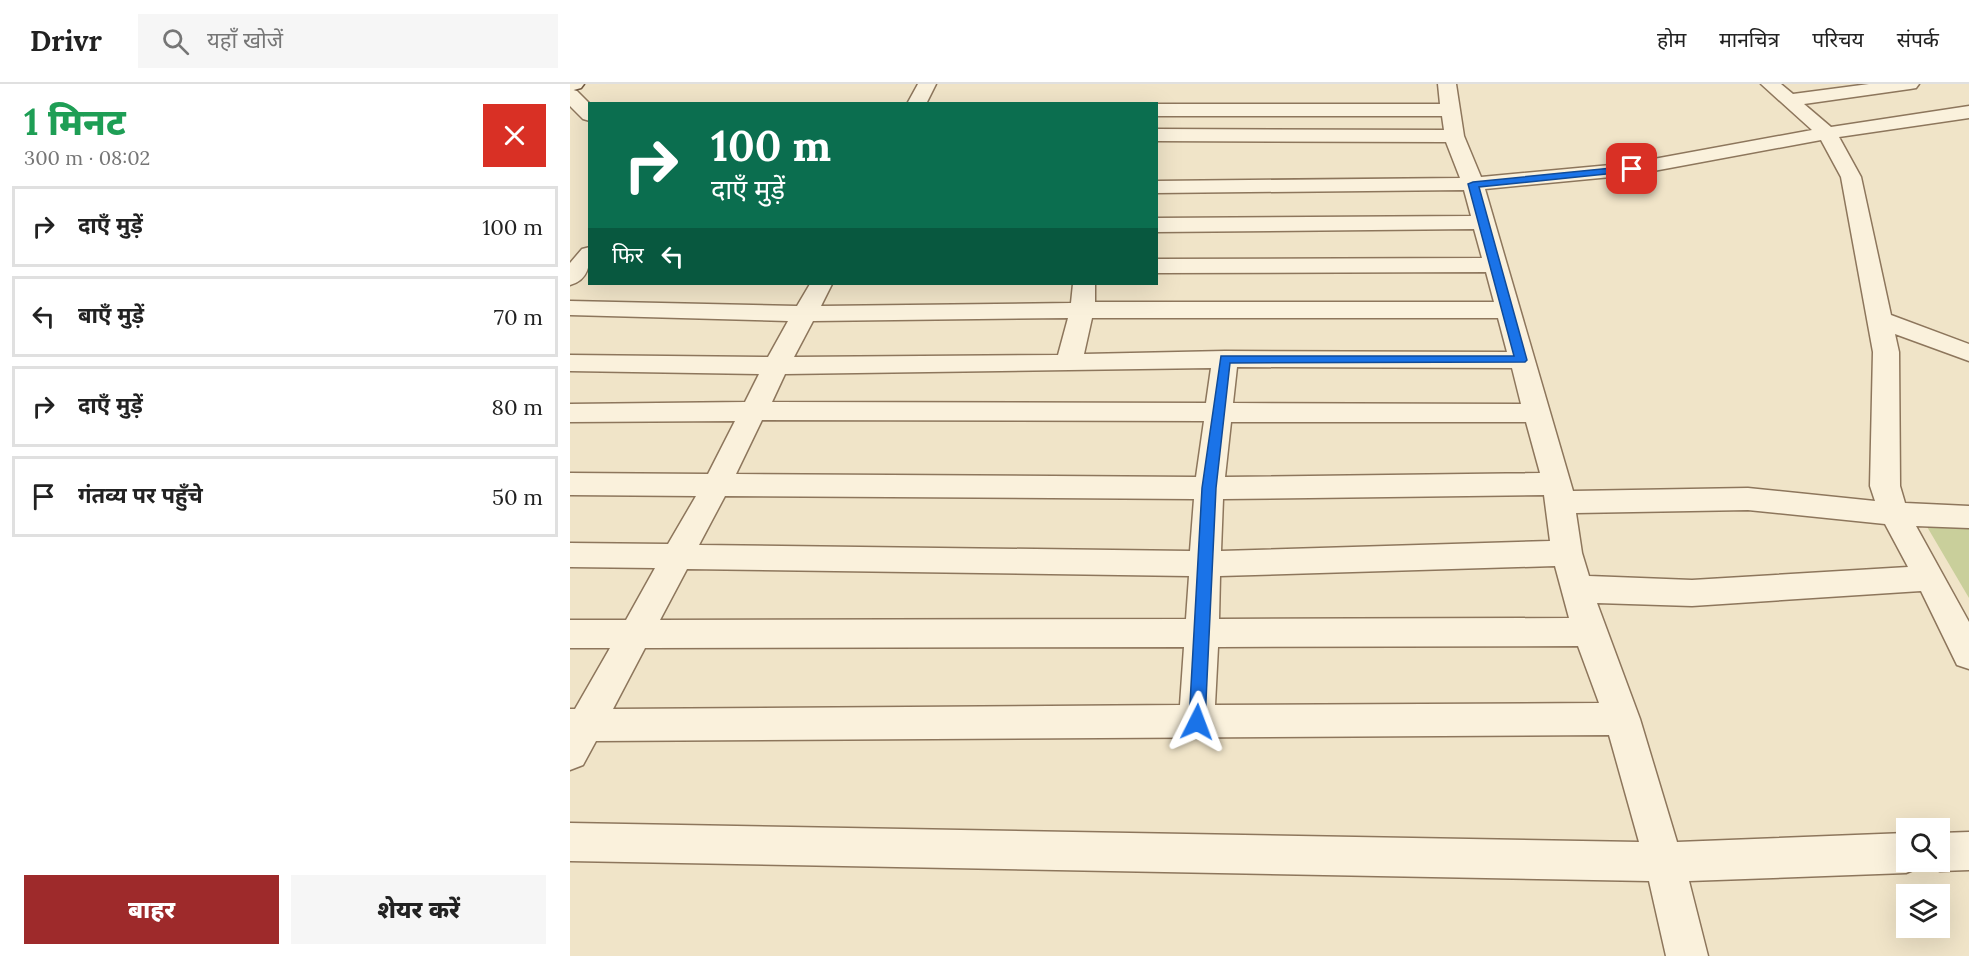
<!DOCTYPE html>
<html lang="hi">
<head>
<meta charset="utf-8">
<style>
	:root { --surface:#fff; --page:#f6f6f6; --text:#222; --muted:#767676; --line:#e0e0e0; --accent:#9e2a2b }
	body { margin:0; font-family:Lora,"Noto Sans Devanagari",serif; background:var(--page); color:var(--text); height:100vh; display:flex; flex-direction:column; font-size:22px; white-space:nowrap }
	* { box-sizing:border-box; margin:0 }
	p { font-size:20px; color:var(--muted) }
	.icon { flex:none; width:33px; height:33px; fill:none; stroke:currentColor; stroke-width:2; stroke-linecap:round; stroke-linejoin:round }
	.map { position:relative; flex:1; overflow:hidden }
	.details { display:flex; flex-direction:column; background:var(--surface); width:570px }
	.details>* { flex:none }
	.guide { position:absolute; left:18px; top:18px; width:570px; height:183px; border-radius:0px; box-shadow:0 6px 24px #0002; background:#0b6e4f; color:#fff; overflow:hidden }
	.fabs { position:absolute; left:1326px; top:734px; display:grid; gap:12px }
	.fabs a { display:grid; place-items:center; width:54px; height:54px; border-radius:0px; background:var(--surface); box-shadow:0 6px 24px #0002; font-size:30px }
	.pin { position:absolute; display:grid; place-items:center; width:51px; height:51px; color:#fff; margin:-26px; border-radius:12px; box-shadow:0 3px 9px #0006 }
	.me { position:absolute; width:66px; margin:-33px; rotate:3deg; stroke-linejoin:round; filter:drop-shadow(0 0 4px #0008) }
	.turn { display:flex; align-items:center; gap:21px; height:126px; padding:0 24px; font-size:27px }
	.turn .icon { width:78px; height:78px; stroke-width:2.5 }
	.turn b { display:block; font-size:42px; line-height:51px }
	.then { display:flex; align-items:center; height:57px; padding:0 24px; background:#0003; gap:12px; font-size:22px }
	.round { display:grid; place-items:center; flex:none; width:63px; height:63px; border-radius:0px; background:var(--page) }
	.summary { display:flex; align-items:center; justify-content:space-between; height:102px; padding:0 24px }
	h1 { font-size:36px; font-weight:800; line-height:45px; color:#1e9e55 }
	.button { display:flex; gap:12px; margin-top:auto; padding:12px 24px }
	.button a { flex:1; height:69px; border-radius:0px; background:var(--accent); color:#fff; font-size:24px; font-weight:800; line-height:69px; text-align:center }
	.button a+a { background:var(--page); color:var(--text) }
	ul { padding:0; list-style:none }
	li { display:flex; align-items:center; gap:18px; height:81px; margin:0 12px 9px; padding:0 12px; border:3px solid var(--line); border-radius:0px }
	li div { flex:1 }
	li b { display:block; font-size:22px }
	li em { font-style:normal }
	header { display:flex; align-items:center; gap:36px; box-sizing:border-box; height:84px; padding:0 30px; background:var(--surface); border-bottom:2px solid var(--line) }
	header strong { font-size:28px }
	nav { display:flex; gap:33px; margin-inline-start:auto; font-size:21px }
	.search { width:420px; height:54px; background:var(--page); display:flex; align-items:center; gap:15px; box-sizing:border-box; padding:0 21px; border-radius:0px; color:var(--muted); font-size:22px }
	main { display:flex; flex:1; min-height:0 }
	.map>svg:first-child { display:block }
	.green { fill:#c9cf9b }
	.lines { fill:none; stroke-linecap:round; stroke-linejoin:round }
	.minor-casing { stroke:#8d765c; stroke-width:3 }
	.secondary-casing { stroke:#6f573f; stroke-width:3 }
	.minor { fill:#faf1dc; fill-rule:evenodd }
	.secondary { fill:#faf1dc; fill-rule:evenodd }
	.route { fill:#1a73e8; stroke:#114b97; stroke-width:1.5 }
</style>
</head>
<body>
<header>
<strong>Drivr</strong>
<div class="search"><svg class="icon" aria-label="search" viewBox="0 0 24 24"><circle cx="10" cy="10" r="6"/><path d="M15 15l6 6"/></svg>यहाँ खोजें</div>
<nav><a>होम</a><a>मानचित्र</a><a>परिचय</a><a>संपर्क</a></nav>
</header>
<main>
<section class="details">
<div class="summary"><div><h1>1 मिनट</h1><p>300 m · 08:02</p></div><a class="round" style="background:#d93025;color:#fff"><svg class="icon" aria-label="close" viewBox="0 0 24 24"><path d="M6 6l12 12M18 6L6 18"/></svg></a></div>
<ul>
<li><svg class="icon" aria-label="right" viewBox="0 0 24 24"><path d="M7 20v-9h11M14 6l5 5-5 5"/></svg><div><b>दाएँ मुड़ें</b></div><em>100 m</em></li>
<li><svg class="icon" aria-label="left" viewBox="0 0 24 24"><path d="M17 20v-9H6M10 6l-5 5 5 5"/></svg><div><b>बाएँ मुड़ें</b></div><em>70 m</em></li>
<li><svg class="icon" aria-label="right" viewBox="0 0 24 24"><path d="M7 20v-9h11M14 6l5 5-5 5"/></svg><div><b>दाएँ मुड़ें</b></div><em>80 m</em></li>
<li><svg class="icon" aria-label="arrive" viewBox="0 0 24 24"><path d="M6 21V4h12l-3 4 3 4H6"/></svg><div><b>गंतव्य पर पहुँचे</b></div><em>50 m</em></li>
</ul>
<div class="button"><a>बाहर</a><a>शेयर करें</a></div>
</section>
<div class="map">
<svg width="1399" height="872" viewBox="0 0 1399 872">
	<rect width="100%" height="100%" fill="#f0e4c8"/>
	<!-- green -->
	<path class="green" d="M 1346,424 L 1399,429 L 1399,514 Z"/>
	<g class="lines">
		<defs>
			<path id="minor" d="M 348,0 L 366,0 L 356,20 L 337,20 Z
				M 868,0 L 886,0 L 894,52 L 911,93 L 1062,79 L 1242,46 L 1191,0 L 1211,0 L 1223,10 L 1299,0 L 1349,0 L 1346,4 L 1340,5 L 1234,20 L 1261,43 L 1399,22 L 1399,34 L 1269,53 L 1291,93 L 1321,231 L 1399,260 L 1399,277 L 1325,250 L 1329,268 L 1330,402 L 1335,419 L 1399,422 L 1399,444 L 1346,442 L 1399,538 L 1399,585 L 1387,581 L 1351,507 L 1122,522 L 1027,519 L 1070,635 L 1107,758 L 1336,749 L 1336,777 L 1352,777 L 1350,783 L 1336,789 L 1119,797 L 1138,872 L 1096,872 L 1079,797 L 0,777 L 0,739 L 1069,758 L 1039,651 L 26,657 L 13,681 L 0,686 L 0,625 L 5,625 L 40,564 L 0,564 L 0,536 L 56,536 L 85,484 L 0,483 L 0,459 L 98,460 L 126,412 L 0,411 L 0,389 L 138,390 L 165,337 L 0,338 L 0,320 L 175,318 L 189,290 L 0,287 L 0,271 L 198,273 L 218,237 L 0,231 L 0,217 L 227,222 L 240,200 L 262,200 L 251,222 L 501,219 L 503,200 L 525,200 L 525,218 L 924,218 L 916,188 L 586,189 L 586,175 L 912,174 L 904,145 L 586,148 L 586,134 L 901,132 L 894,106 L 586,109 L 586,97 L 890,94 L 876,58 L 586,57 L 586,45 L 874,46 L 872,32 L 586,32 L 586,20 L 870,20 ZM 1251,56 L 1271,93 L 1303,268 L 1300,402 L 1305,417 L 1178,404 L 1003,407 L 915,105 L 1062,91 ZM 498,234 L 488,271 L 224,273 L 243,237 ZM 522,234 L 928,234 L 937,268 L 655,267 L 514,270 ZM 667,283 L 942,284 L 951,320 L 663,319 ZM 641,284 L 636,319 L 202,318 L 215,290 ZM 192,336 L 634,337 L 626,393 L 166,390 ZM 661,338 L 956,338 L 970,389 L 655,393 ZM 974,411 L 980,457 L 651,467 L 653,415 ZM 155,412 L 624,415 L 620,467 L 129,461 ZM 1178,426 L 1315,440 L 1338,483 L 1122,496 L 1019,492 L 1012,469 L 1006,429 ZM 985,482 L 999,534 L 649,535 L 650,492 ZM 117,485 L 619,492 L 616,535 L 90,536 ZM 1008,562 L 1029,619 L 645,621 L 648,563 ZM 614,563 L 610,621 L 43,625 L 75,564 Z
				M 0,5 L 7,7 L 20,20 L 20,37 L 13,35 L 0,22 Z
				M 20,163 C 20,180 19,196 0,201 L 0,179 L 12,165 Z
				M 1399,748 L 1399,786 L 1370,787 L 1356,782 L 1354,777 L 1370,777 L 1370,749 Z"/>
			<path id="secondary" d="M 0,0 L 14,0 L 11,4 L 0,7 Z"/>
		</defs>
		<!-- minor casing -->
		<use href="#minor" class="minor-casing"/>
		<!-- secondary casing -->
		<use href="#secondary" class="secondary-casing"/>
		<!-- minor -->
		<use href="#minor" class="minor"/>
		<!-- secondary -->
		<use href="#secondary" class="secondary"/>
	</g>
	<!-- route -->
	<path class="route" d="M 1062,82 L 1067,85 L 1065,87 L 909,103 L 957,276 L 955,278 L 660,279 L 646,404 L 635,638 L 633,643 L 627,645 L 621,643 L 619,638 L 632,404 L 651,272 L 944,272 L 898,100 L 903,98 Z"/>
</svg>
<div class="fabs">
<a><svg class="icon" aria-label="search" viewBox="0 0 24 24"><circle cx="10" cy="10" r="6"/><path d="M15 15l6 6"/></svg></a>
<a><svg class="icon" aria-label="layers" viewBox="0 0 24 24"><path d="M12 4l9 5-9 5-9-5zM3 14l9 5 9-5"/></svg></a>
</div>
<div class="pin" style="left:1062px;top:85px;background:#d93025"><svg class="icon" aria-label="arrive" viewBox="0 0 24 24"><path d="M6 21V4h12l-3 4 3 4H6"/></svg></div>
<svg class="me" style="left:627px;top:638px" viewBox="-20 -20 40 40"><path d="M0-17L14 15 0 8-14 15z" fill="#1a73e8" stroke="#fff" stroke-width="4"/></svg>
<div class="guide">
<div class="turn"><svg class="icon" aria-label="right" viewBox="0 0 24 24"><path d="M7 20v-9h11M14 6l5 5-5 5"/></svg><div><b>100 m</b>दाएँ मुड़ें</div></div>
<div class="then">फिर<svg class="icon" aria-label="left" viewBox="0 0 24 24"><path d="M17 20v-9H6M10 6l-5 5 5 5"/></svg></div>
</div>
</div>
</main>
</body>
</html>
